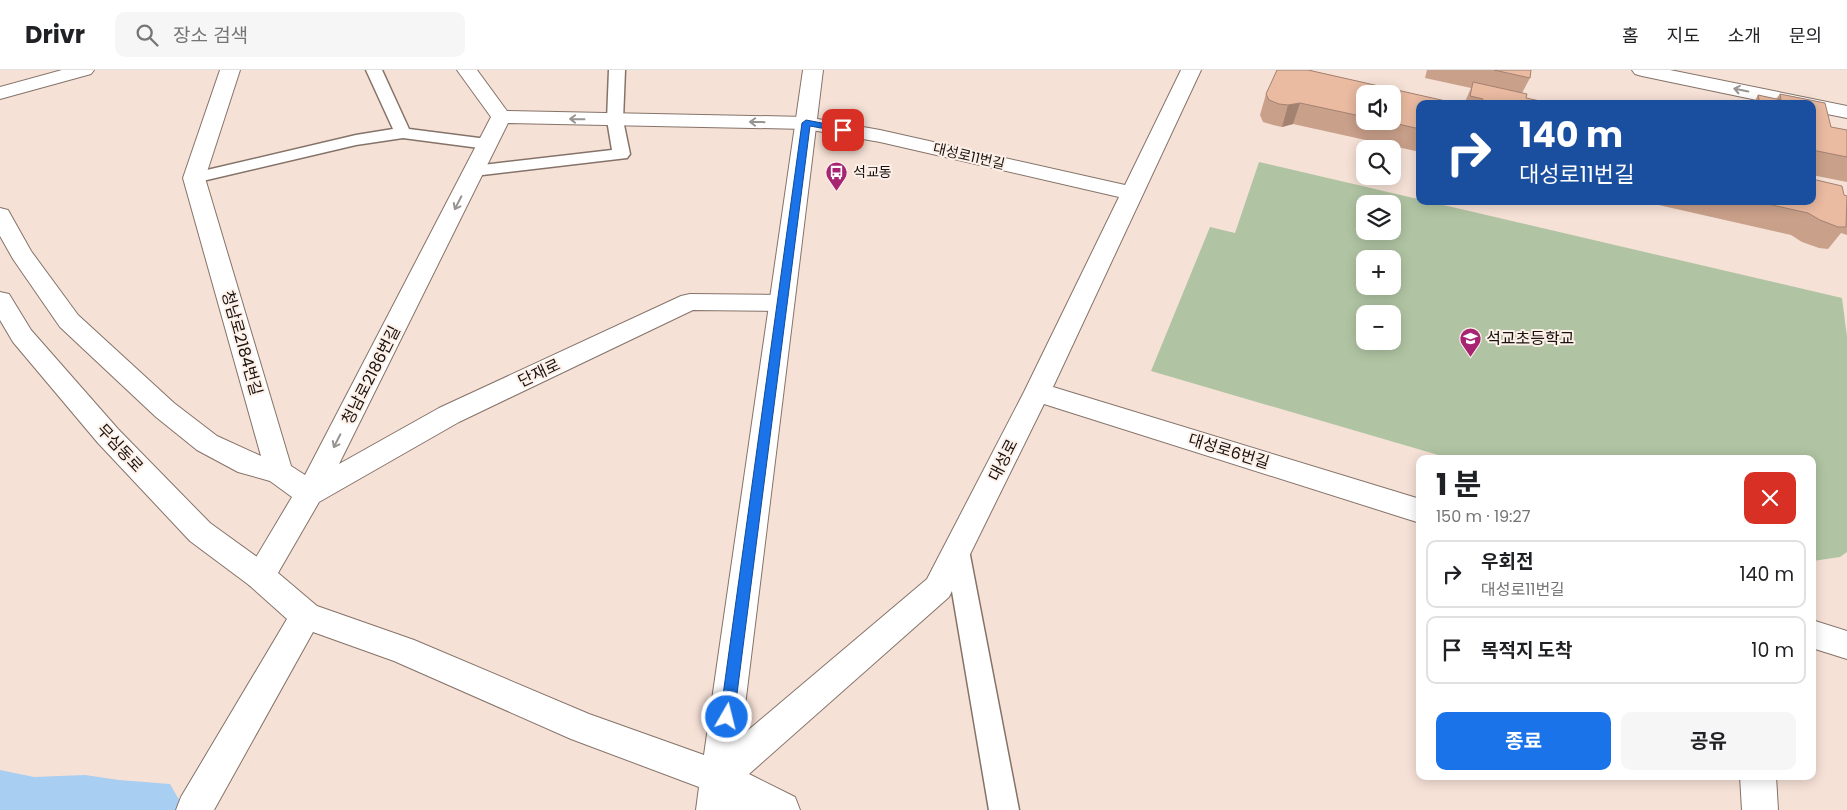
<!DOCTYPE html>
<html lang="ko">
<head>
<meta charset="utf-8">
<style>
	:root { --surface:#fff; --page:#f6f6f6; --text:#202124; --muted:#757577; --line:#e0e0e0; --accent:#1a73e8 }
	body { margin:0; font-family:Poppins,"Noto Sans KR",sans-serif; background:var(--page); color:var(--text); height:100vh; display:flex; flex-direction:column; font-size:19px; white-space:nowrap }
	* { box-sizing:border-box; margin:0 }
	p { font-size:16px; color:var(--muted) }
	.icon { flex:none; width:28px; height:28px; fill:none; stroke:currentColor; stroke-width:2; stroke-linecap:round; stroke-linejoin:round }
	.map { position:relative; flex:1; overflow:hidden }
	.panel { position:absolute; left:1416px; top:385px; width:400px; height:325px; display:flex; flex-direction:column; background:var(--surface); border-radius:10px; box-shadow:0 2px 12px #0003 }
	.panel>* { flex:none }
	.banner { position:absolute; left:1416px; top:30px; width:400px; height:105px; border-radius:10px; box-shadow:0 2px 12px #0003; background:#1a4fa0; color:#fff; overflow:hidden }
	.buttons { position:absolute; left:1356px; top:15px; display:grid; gap:10px }
	.buttons a { display:grid; place-items:center; width:45px; height:45px; border-radius:10px; background:var(--surface); box-shadow:0 2px 12px #0003; font-size:25px }
	.pin { position:absolute; display:grid; place-items:center; width:42px; height:42px; color:#fff; margin:-21px; border-radius:10px; box-shadow:0 2px 8px #0006 }
	.me { position:absolute; width:55px; margin:-28px; rotate:8deg; stroke-linejoin:round; filter:drop-shadow(0 0 4px #0008) }
	.turn { display:flex; align-items:center; gap:18px; height:105px; padding:0 20px; font-size:22px }
	.turn .icon { width:65px; height:65px; stroke-width:2.5 }
	.turn b { display:block; font-size:35px; line-height:42px }
	.round { display:grid; place-items:center; flex:none; width:52px; height:52px; border-radius:10px; background:var(--page) }
	.headline { display:flex; align-items:center; justify-content:space-between; height:85px; padding:0 20px }
	h1 { font-size:30px; font-weight:700; line-height:38px }
	.primary-button { display:flex; gap:10px; margin-top:auto; padding:10px 20px }
	.primary-button a { flex:1; height:58px; border-radius:10px; background:var(--accent); color:#fff; font-size:20px; font-weight:700; line-height:58px; text-align:center }
	.primary-button a+a { background:var(--page); color:var(--text) }
	ul { padding:0; list-style:none }
	li { display:flex; align-items:center; gap:15px; height:68px; margin:0 10px 8px; padding:0 10px; border:2px solid var(--line); border-radius:10px }
	li div { flex:1 }
	li b { display:block; font-size:19px }
	li em { font-style:normal }
	header { display:flex; align-items:center; gap:30px; box-sizing:border-box; height:70px; padding:0 25px; background:var(--surface); border-bottom:1px solid var(--line) }
	header strong { font-size:24px }
	nav { display:flex; gap:28px; margin-inline-start:auto; font-size:18px }
	.search { width:350px; height:45px; background:var(--page); display:flex; align-items:center; gap:12px; box-sizing:border-box; padding:0 18px; border-radius:10px; color:var(--muted); font-size:19px }
	.map>svg:first-child { display:block }
	.green { fill:#b0c4a3; fill-rule:evenodd }
	.water { fill:#a8cef2 }
	.lines { fill:none; stroke-linecap:round; stroke-linejoin:round }
	.service-casing { stroke:#857369; stroke-width:3 }
	.minor-casing { stroke:#857369; stroke-width:2 }
	.tertiary-casing { stroke:#857369; stroke-width:2 }
	.service { fill:#fff; fill-rule:evenodd }
	.minor { fill:#fff; fill-rule:evenodd }
	.tertiary { fill:#fff; fill-rule:evenodd }
	.wall { fill:#c9a08a; fill-rule:evenodd }
	.shaded-wall { fill:#a48271 }
	.building { fill:#eabaa1; stroke:#a48271 }
	.oneway { stroke:#979492 }
	.route { fill:#1a73e8; stroke:#114b97 }
	.labels { text-anchor:middle; dominant-baseline:central; stroke-width:4; stroke-linejoin:round; paint-order:stroke }
	.far-street-label { font-size:14px; fill:#18110d; stroke:#fdf0e9 }
	.far-poi-label { font-size:14px; fill:#18110d; stroke:#fdf0e9; text-anchor:start }
	.poi-label { font-size:16px; fill:#18110d; stroke:#fdf0e9; text-anchor:start }
	.street-label { font-size:16px; fill:#18110d; stroke:#fdf0e9 }
</style>
</head>
<body>
<header>
<strong>Drivr</strong>
<div class="search"><svg class="icon" aria-label="search" viewBox="0 0 24 24"><circle cx="10" cy="10" r="6"/><path d="M15 15l6 6"/></svg>장소 검색</div>
<nav><a>홈</a><a>지도</a><a>소개</a><a>문의</a></nav>
</header>
<div class="map">
<svg width="1847" height="740" viewBox="0 0 1847 740">
	<rect width="100%" height="100%" fill="#f6e1d6"/>
	<!-- green -->
	<path class="green" d="M 1259,92 L 1842,228 L 1847,267 L 1847,482 L 1840,487 L 1813,491 L 1812,389 L 1452,389 L 1151,301 L 1210,157 L 1235,163 ZM 1365,134 L 1392,134 L 1392,161 L 1365,161 ZM 1365,189 L 1392,189 L 1392,216 L 1365,216 ZM 1365,244 L 1392,244 L 1392,271 L 1365,271 Z"/>
	<!-- water -->
	<path class="water" d="M 0,700 L 34,707 L 85,705 L 119,710 L 170,714 L 185,740 L 0,740 Z"/>
	<g class="lines">
		<defs>
			<path id="service" d="M 366,0 L 382,0 L 409,59 L 487,69 L 493,70 L 496,74 L 493,78 L 487,79 L 403,68 L 356,75 L 194,113 L 188,112 L 185,108 L 188,104 L 194,103 L 356,65 L 393,59 Z
				M 609,0 L 625,0 L 623,50 L 630,84 L 627,88 L 474,106 L 468,105 L 465,101 L 468,97 L 474,96 L 612,80 L 607,50 Z
				M 957,470 L 966,473 L 969,480 L 1019,740 L 989,740 L 945,480 L 948,473 Z"/>
			<path id="minor" d="M 62,0 L 94,0 L 91,4 L 0,29 L 0,17 Z
				M 220,0 L 240,0 L 205,108 L 291,396 L 305,405 L 491,47 L 457,0 L 477,0 L 507,41 L 806,47 L 880,60 L 1125,115 L 1181,0 L 1201,0 L 1053,317 L 1420,429 L 1420,453 L 1044,334 L 949,527 L 749,704 L 795,727 L 800,740 L 746,740 L 707,719 L 701,707 L 707,695 L 927,509 L 1024,322 L 1119,127 L 880,72 L 806,59 L 508,53 L 339,394 L 439,338 L 681,226 L 690,224 L 782,225 L 791,227 L 794,233 L 791,239 L 782,241 L 693,240 L 459,352 L 319,432 L 271,515 L 260,519 L 249,515 L 245,506 L 292,427 L 270,411 L 238,402 L 197,380 L 156,347 L 60,257 L 13,189 L 0,166 L 0,138 L 8,140 L 31,181 L 78,245 L 174,333 L 217,366 L 261,386 L 183,108 Z
				M 1632,0 L 1670,0 L 1847,36 L 1847,48 L 1812,41 L 1812,34 L 1776,34 L 1642,6 L 1635,4 Z
				M 1812,550 L 1847,561 L 1847,589 L 1812,578 Z
				M 1740,706 L 1776,706 L 1778,740 L 1742,740 Z"/>
			<path id="tertiary" d="M 803,0 L 823,0 L 737,701 L 761,727 L 766,740 L 696,740 L 699,717 L 571,669 L 394,591 L 313,562 L 214,740 L 176,740 L 181,727 L 287,549 L 249,515 L 190,471 L 98,373 L 13,272 L 0,250 L 0,222 L 9,224 L 31,260 L 118,359 L 210,453 L 271,497 L 317,536 L 414,570 L 589,644 L 704,685 Z"/>
		</defs>
		<!-- service casing -->
		<use href="#service" class="service-casing"/>
		<!-- minor casing -->
		<use href="#minor" class="minor-casing"/>
		<!-- tertiary casing -->
		<use href="#tertiary" class="tertiary-casing"/>
		<!-- service -->
		<use href="#service" class="service"/>
		<!-- minor -->
		<use href="#minor" class="minor"/>
		<!-- tertiary -->
		<use href="#tertiary" class="tertiary"/>
	</g>
	<!-- wall -->
	<path class="wall" d="M 1277,0 L 1308,0 L 1459,34 L 1420,34 L 1420,82 L 1293,54 L 1282,57 L 1273,55 L 1263,52 L 1260,45 L 1266,24 ZM 1365,24 L 1392,24 L 1392,51 L 1365,51 Z
		M 1427,0 L 1531,0 L 1530,8 L 1522,23 L 1526,28 L 1554,34 L 1464,34 L 1471,18 L 1425,8 Z
		M 1780,24 L 1825,33 L 1831,57 L 1847,60 L 1847,112 L 1812,105 L 1812,34 L 1753,34 L 1758,25 L 1776,29 Z
		M 1844,125 L 1847,126 L 1847,165 L 1841,163 L 1828,179 L 1819,178 L 1802,172 L 1791,165 L 1641,131 L 1812,131 Z"/>
	<!-- shaded-wall -->
	<path class="shaded-wall" d="M 1300,33 L 1293,54 L 1282,57 L 1288,35 Z"/>
	<!-- building -->
	<path class="building" d="M 1277,0 L 1308,0 L 1459,34 L 1420,34 L 1420,59 L 1385,51 L 1392,51 L 1392,24 L 1365,24 L 1365,47 L 1300,33 L 1288,35 L 1279,34 L 1269,30 L 1266,24 Z
		M 1494,0 L 1531,0 L 1530,8 Z
		M 1473,12 L 1527,24 L 1526,28 L 1554,34 L 1482,34 L 1483,29 L 1470,26 Z
		M 1780,24 L 1825,33 L 1831,57 L 1847,60 L 1847,87 L 1812,80 L 1812,34 L 1760,34 L 1758,25 L 1781,30 Z
		M 1812,109 L 1842,116 L 1844,125 L 1847,126 L 1846,157 L 1838,157 L 1820,150 L 1808,143 L 1754,131 L 1812,131 Z"/>
	<!-- one-way arrows -->
	<defs><path id="oneway-shaft" d="M-6 0H5M1.5-3L5.5 0L1.5 3" fill="none" stroke-width="1.6" stroke-linecap="round" stroke-linejoin="round" transform="scale(1.25)"/></defs>
	<g class="oneway">
		<use href="#oneway-shaft" transform="translate(1741 20) rotate(-168)"/>
		<use href="#oneway-shaft" transform="translate(577 49) rotate(-179)"/>
		<use href="#oneway-shaft" transform="translate(757 52) rotate(-179)"/>
		<use href="#oneway-shaft" transform="translate(458 133) rotate(117)"/>
		<use href="#oneway-shaft" transform="translate(337 371) rotate(117)"/>
	</g>
	<!-- route -->
	<path class="route" d="M 806,50 L 843,57 L 847,60 L 843,62 L 810,56 L 734,647 L 732,652 L 727,654 L 722,652 L 720,647 L 802,53 Z"/>
	<!-- icons -->
	<defs>
		<symbol id="bus-pin" viewBox="-11 -11 22 30"><path d="M0 17L-7.5 6A9.5 9.5 0 1 1 7.5 6Z" fill="#a62472" stroke="#fdf0e9"/><path d="M-5-6H5V4H4V6H2V4H-2V6H-4V4H-5ZM-3.5-4V0h7V-4ZM-3.5 1.2v1.5H-2V1.2ZM2 1.2v1.5H3.5V1.2Z" fill="#fff"/></symbol>
		<symbol id="school-pin" viewBox="-11 -11 22 30"><path d="M0 17L-7.5 6A9.5 9.5 0 1 1 7.5 6Z" fill="#a62472" stroke="#fdf0e9"/><path d="M0-5L7-2L0 1L-7-2ZM-4 1L0 2.5L4 1V4Q0 6-4 4Z" fill="#fff"/></symbol>
	</defs>
	<g fill-rule="evenodd">
		<use href="#bus-pin" x="824" y="90" width="25" height="34"/>
		<use href="#school-pin" x="1458" y="256" width="25" height="34"/>
	</g>
	<g class="labels">
		<!-- far-street labels -->
		<g class="far-street-label">
			<text transform="translate(969 86) rotate(13)">대성로11번길</text>
		</g>
		<!-- far-poi labels -->
		<g class="far-poi-label">
			<text x="853" y="102">석교동</text>
		</g>
		<!-- poi labels -->
		<g class="poi-label">
			<text x="1486" y="268">석교초등학교</text>
		</g>
		<!-- street labels -->
		<g class="street-label">
			<text transform="translate(242 273) rotate(74)">청남로2184번길</text>
			<text transform="translate(539 303) rotate(-25)">단재로</text>
			<text transform="translate(371 305) rotate(-63)">청남로2186번길</text>
			<text transform="translate(120 378) rotate(47)">무심동로</text>
			<text transform="translate(1229 381) rotate(17)">대성로6번길</text>
			<text transform="translate(1003 390) rotate(-63)">대성로</text>
		</g>
	</g>
</svg>
<div class="buttons">
<a><svg class="icon" aria-label="sound" viewBox="0 0 24 24"><path d="M4 9h4l5-4v14l-5-4H4zM17 9q2 3 0 6"/></svg></a>
<a><svg class="icon" aria-label="search" viewBox="0 0 24 24"><circle cx="10" cy="10" r="6"/><path d="M15 15l6 6"/></svg></a>
<a><svg class="icon" aria-label="layers" viewBox="0 0 24 24"><path d="M12 4l9 5-9 5-9-5zM3 14l9 5 9-5"/></svg></a>
<a>+</a>
<a>−</a>
</div>
<div class="pin" style="left:843px;top:60px;background:#d93025"><svg class="icon" aria-label="arrive" viewBox="0 0 24 24"><path d="M6 21V4h12l-3 4 3 4H6"/></svg></div>
<svg class="me" style="left:727px;top:647px" viewBox="-20 -20 40 40"><circle r="17" fill="#1a73e8" stroke="#fff" stroke-width="3"/><path d="M0-11L8 9 0 5-8 9z" fill="#fff"/></svg>
<div class="banner">
<div class="turn"><svg class="icon" aria-label="right" viewBox="0 0 24 24"><path d="M7 20v-9h11M14 6l5 5-5 5"/></svg><div><b>140 m</b>대성로11번길</div></div>
</div>
<section class="panel">
<div class="headline"><div><h1>1 분</h1><p>150 m · 19:27</p></div><a class="round" style="background:#d93025;color:#fff"><svg class="icon" aria-label="close" viewBox="0 0 24 24"><path d="M6 6l12 12M18 6L6 18"/></svg></a></div>
<ul>
<li><svg class="icon" aria-label="right" viewBox="0 0 24 24"><path d="M7 20v-9h11M14 6l5 5-5 5"/></svg><div><b>우회전</b><p>대성로11번길</p></div><em>140 m</em></li>
<li><svg class="icon" aria-label="arrive" viewBox="0 0 24 24"><path d="M6 21V4h12l-3 4 3 4H6"/></svg><div><b>목적지 도착</b></div><em>10 m</em></li>
</ul>
<div class="primary-button"><a>종료</a><a>공유</a></div>
</section>
</div>
</body>
</html>
